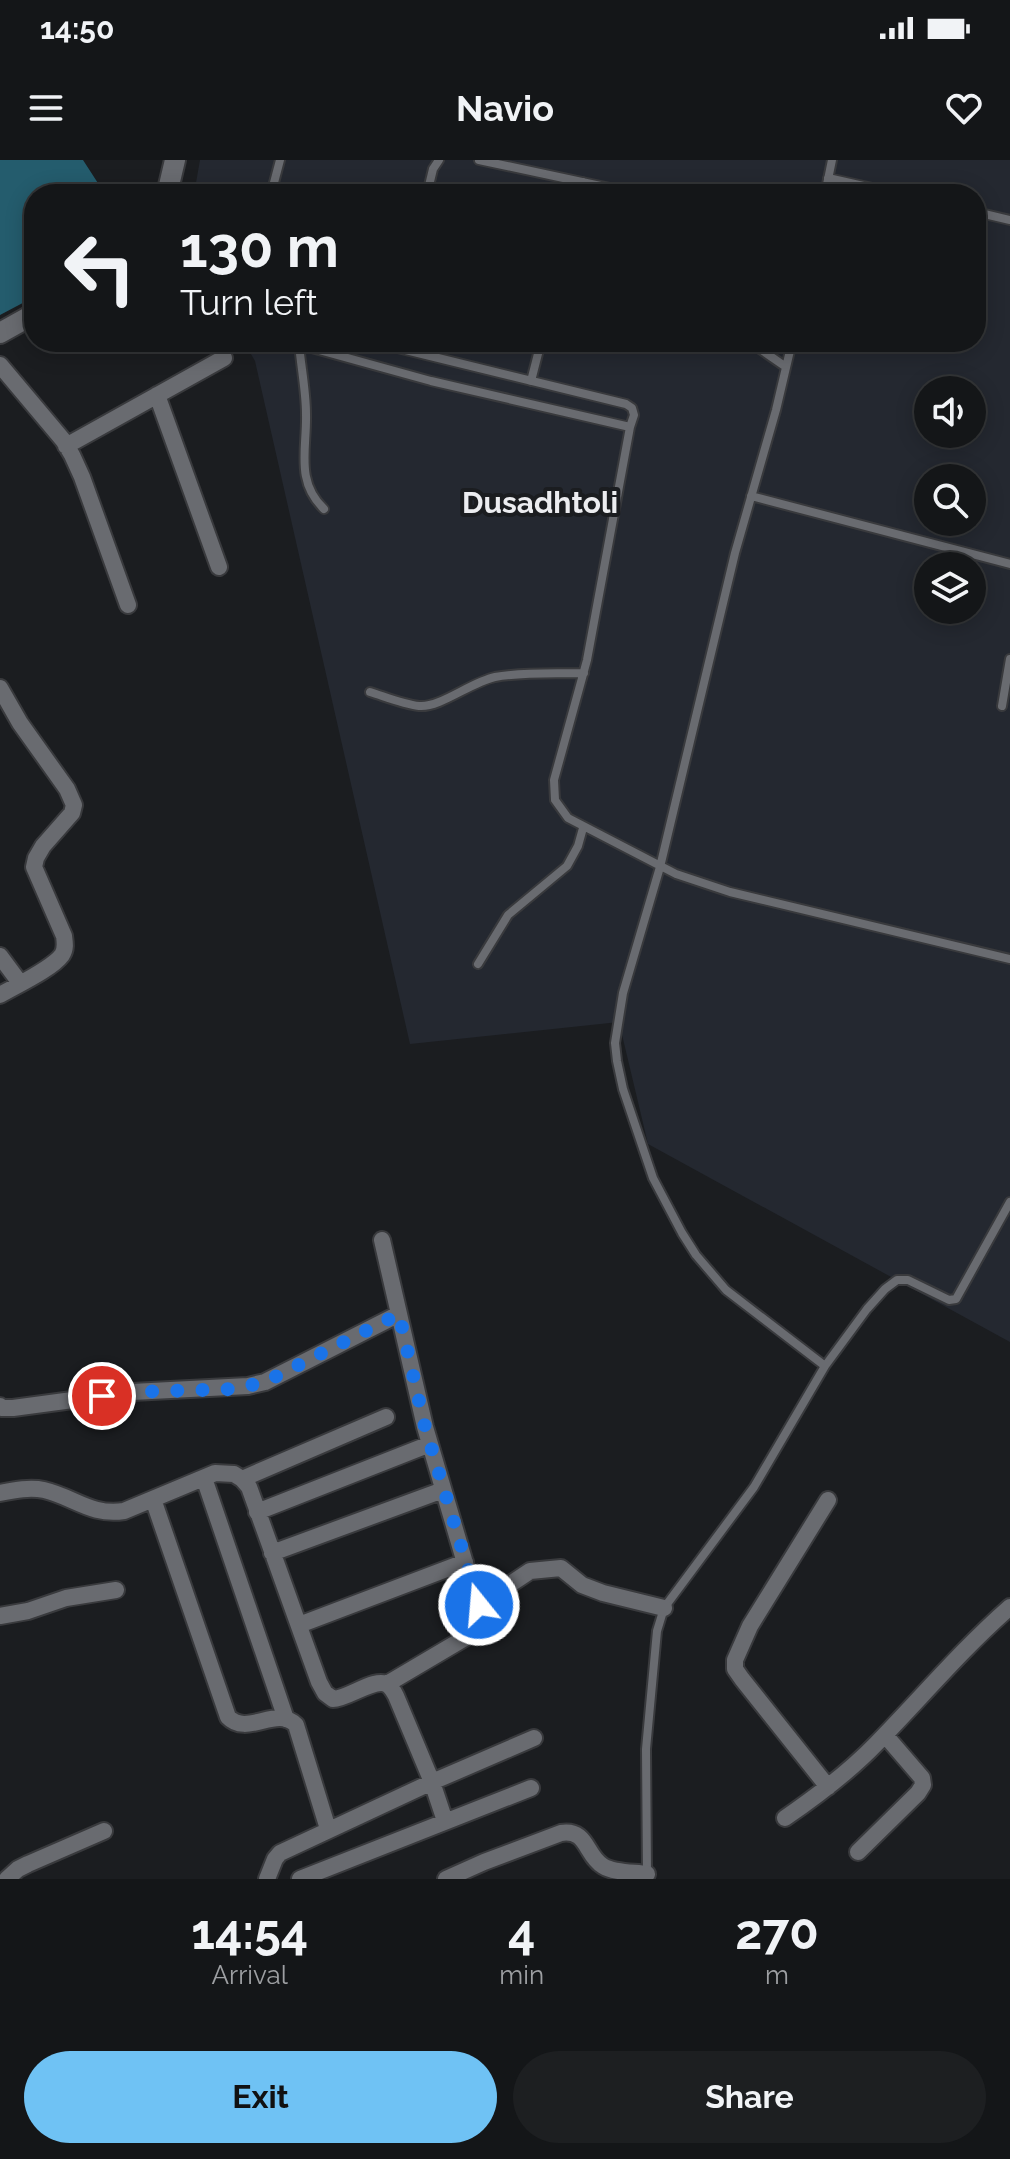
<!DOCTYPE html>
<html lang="en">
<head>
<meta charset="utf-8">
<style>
	:root { --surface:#141618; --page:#1d1f21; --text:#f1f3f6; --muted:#9d9fa2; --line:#333537; --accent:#6fc2f4 }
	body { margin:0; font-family:Raleway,sans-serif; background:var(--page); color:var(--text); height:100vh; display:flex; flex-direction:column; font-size:30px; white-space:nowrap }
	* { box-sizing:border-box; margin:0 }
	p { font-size:26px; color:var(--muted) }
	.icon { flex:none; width:44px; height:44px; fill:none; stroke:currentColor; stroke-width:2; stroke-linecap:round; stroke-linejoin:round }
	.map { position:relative; height:1719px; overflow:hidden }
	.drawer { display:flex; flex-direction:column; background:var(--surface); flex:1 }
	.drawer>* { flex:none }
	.guide { position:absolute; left:24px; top:24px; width:962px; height:168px; border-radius:32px; box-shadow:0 4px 20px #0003,0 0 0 2px var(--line); background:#141618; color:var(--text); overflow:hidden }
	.buttons { position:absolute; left:914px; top:216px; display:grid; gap:16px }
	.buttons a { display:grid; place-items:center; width:72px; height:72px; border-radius:50%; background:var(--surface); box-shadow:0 4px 20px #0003,0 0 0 2px var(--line); font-size:40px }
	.pin { position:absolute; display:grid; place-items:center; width:68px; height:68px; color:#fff; margin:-34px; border:4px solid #fff; border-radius:50%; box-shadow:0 2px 8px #0007 }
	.me { position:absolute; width:88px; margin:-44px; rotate:343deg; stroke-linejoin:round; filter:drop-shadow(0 0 6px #0008) }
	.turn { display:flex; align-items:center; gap:28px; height:168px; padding:0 24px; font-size:36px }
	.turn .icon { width:104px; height:104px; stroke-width:2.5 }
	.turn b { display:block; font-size:56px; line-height:68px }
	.eta { display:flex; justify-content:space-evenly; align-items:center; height:136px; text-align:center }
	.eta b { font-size:48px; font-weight:700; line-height:56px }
	.cta { display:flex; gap:16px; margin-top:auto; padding:16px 24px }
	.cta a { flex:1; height:92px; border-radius:48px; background:var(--accent); color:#111; font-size:32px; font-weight:700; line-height:92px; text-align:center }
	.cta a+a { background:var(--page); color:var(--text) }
	.status { display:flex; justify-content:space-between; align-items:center; height:56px; padding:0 40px; background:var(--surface); direction:ltr }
	.status svg { height:22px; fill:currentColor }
	header { display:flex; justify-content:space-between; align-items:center; height:104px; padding:0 24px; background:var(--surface); font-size:36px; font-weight:700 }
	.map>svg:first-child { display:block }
	.built { fill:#242830; fill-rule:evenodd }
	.water { fill:#245c6d }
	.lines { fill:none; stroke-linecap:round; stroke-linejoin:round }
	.service-casing { stroke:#393a3d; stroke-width:12 }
	.minor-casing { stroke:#393a3d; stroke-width:20 }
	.tertiary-casing { stroke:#393a3d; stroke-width:24 }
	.service { stroke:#696b70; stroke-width:8 }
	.minor { stroke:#696b70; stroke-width:16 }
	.tertiary { stroke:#696b70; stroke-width:20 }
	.route { stroke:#1a73e8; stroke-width:14; stroke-dasharray:0 25.2 }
	.labels { text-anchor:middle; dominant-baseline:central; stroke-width:8; stroke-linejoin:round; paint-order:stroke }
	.district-label { font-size:30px; font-weight:bold; fill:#ecedf0; stroke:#1b1d20 }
</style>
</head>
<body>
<div class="status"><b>14:50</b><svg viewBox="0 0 49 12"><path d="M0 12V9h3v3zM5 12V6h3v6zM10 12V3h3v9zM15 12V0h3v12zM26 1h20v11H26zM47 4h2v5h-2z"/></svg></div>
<header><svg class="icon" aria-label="menu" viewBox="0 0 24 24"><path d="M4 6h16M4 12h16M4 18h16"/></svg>Navio<svg class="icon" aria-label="heart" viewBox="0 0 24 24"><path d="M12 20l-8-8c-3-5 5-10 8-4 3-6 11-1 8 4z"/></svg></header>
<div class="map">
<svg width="1010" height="1719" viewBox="0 0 1010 1719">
	<rect width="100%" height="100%" fill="#1b1d20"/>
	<!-- built -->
	<path class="built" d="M 200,0 L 1010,0 L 1010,1182 L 648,984 L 619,862 L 410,884 L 255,201 L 244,182 L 976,182 L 976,34 L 194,34 ZM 928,230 L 972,230 L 972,274 L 928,274 ZM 928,318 L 972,318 L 972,362 L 928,362 ZM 928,406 L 972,406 L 972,450 L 928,450 Z"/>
	<!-- water -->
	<path class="water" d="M 0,0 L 83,0 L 105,34 L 34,34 L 34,137 L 0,155 Z"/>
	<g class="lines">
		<defs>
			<path id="service" d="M 479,0 L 638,34
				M 828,18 L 899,34
				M 271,34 L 280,0
				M 427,34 L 433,9 L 439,0
				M 580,34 L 583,22
				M 825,34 L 832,0
				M 976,52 L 1010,60
				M 290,182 L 431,221 L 630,267
				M 373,182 L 626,244 L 632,248 L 634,255 L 630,267 L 587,500 L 554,620 L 555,640 L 568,658 L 676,714 L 730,732 L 1010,799
				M 750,182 L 786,207
				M 792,182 L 776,250 L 735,393 L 660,707 L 623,833 L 615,883 L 617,901 L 623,929 L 653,1018 L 682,1073 L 696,1095 L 726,1130 L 825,1206
				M 299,184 C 301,207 306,231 306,254 C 307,289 295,321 324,349
				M 531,221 L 541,182
				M 751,336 L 1010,404
				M 370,532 C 386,537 403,544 419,546 C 440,548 471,522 495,517 C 523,512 555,514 584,513
				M 1002,546 L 1010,499
				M 478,804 L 508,755 L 567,706 L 578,686 L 583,668
				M 647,1714 L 646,1589 L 657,1471 L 664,1448 L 754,1327 L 825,1206 L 867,1149 L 885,1129 L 897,1120 L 908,1120 L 949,1140 L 956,1139 L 1010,1042"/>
			<path id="minor" d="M 0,205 L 63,280 L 72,295 L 82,317 L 128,445
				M 157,235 L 219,407
				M 66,286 L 224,198
				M 0,528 L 20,563 L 67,629 L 74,645 L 72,653 L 43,686 L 36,698 L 34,707 L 64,776 C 65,783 66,789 62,795 C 52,809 15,826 0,835
				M 0,796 L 20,823
				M 382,1080 L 425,1267 L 482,1461 L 480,1469 L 387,1524
				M 0,1246 L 2,1248 L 13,1248 L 132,1232 L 248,1226 L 265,1222 L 399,1154
				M 204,1318 L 286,1559
				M 242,1319 L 386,1257
				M 0,1333 C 15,1330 30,1327 44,1330 C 74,1337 91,1356 124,1351 L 215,1313 L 234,1314 L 242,1319 L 249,1327 L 319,1522 L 325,1533 L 333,1539 C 348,1539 376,1516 388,1525 C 392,1528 394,1532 396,1536 L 432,1622 L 445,1661
				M 153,1339 L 228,1557 C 247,1577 277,1545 296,1565 L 328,1669
				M 828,1340 L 750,1466 L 735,1500 L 735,1509 L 742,1519 L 828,1627
				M 257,1352 L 430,1284
				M 272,1393 L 443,1330
				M 476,1436 L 506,1427 L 530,1411 L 561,1408 L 582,1425 L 603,1433 L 664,1448
				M 0,1456 L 28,1451 L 66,1438 L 116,1430
				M 299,1465 L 465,1402
				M 785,1658 C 817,1636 849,1612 876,1584 C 921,1538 962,1489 1010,1447
				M 858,1692 L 918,1633 L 923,1625 L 922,1618 L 885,1575
				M 7,1719 L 18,1709 L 28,1704 L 104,1671
				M 267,1719 L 275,1699 L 280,1693 L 432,1622 L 534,1578
				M 300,1719 L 531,1628
				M 446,1719 L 484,1702 L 561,1673 C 588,1669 585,1695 603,1706 C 614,1713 634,1712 647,1714"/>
			<path id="tertiary" d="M 167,34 L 175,0
				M 0,173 L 34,154"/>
		</defs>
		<!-- service casing -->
		<use href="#service" class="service-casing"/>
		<!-- minor casing -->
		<use href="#minor" class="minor-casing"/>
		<!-- tertiary casing -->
		<use href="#tertiary" class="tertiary-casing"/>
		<!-- service -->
		<use href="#service" class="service"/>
		<!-- minor -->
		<use href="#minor" class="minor"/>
		<!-- tertiary -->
		<use href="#tertiary" class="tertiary"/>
	</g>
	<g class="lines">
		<!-- route -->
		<path class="route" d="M 102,1236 L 132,1232 L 233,1229 L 265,1222 L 399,1154 L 425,1267 L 479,1445"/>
	</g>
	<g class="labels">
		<!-- district labels -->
		<g class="district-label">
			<text x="540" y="342">Dusadhtoli</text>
		</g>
	</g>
</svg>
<div class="buttons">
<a><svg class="icon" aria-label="sound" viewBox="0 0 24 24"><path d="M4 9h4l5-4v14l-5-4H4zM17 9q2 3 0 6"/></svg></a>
<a><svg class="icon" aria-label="search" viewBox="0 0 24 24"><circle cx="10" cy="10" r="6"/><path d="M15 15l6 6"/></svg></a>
<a><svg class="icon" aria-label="layers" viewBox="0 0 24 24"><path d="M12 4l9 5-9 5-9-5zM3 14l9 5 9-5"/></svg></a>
</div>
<div class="pin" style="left:102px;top:1236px;background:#d93025"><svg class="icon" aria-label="arrive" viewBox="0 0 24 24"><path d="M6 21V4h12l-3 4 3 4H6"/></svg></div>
<svg class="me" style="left:479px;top:1445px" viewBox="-20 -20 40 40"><circle r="17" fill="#1a73e8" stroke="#fff" stroke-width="3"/><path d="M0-11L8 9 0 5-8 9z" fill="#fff"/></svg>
<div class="guide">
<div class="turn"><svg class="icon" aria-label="left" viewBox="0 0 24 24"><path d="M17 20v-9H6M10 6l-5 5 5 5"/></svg><div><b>130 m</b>Turn left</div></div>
</div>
</div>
<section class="drawer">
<div class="eta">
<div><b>14:54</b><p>Arrival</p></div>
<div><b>4</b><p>min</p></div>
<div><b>270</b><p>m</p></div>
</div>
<div class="cta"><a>Exit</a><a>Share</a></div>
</section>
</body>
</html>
